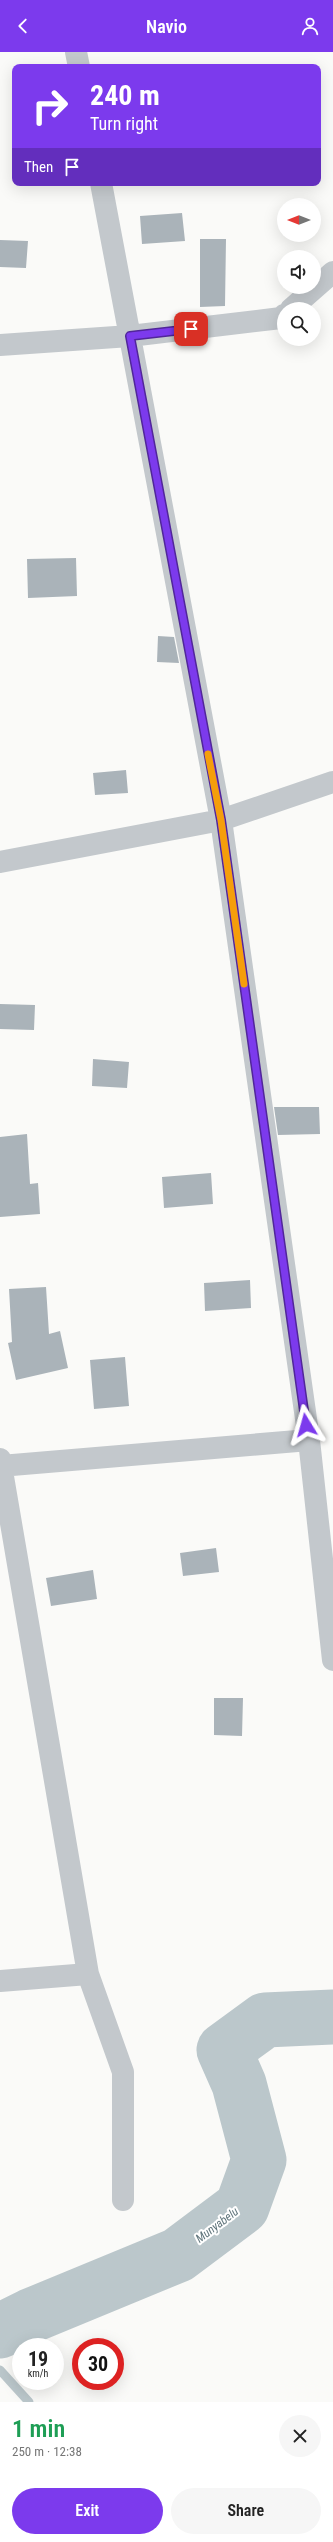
<!DOCTYPE html>
<html lang="en">
<head>
<meta charset="utf-8">
<style>
	:root { --surface:#fff; --page:#f6f6f6; --text:#222; --muted:#767676; --accent:#7c3aed }
	body { margin:0; font-family:"Roboto Condensed",sans-serif; background:var(--page); color:var(--text); height:100vh; display:flex; flex-direction:column; font-size:15px; white-space:nowrap }
	* { box-sizing:border-box; margin:0 }
	p { font-size:13px; color:var(--muted) }
	.icon { flex:none; width:22px; height:22px; fill:none; stroke:currentColor; stroke-width:2; stroke-linecap:round; stroke-linejoin:round }
	.map { position:relative; height:2350px; overflow:hidden }
	.sheet { display:flex; flex-direction:column; background:var(--surface); flex:1 }
	.sheet>* { flex:none }
	.hud { position:absolute; left:12px; top:12px; width:309px; height:122px; border-radius:8px; box-shadow:0 4px 16px #0002; background:#7c3aed; color:#fff; overflow:hidden }
	.needle { width:26px; rotate:270deg }
	.buttons { position:absolute; left:277px; top:146px; display:grid; gap:8px }
	.buttons a { display:grid; place-items:center; width:44px; height:44px; border-radius:50%; background:var(--surface); box-shadow:0 4px 16px #0002; font-size:20px }
	.speed { position:absolute; left:12px; top:2286px; display:flex; gap:8px; font-size:20px; font-weight:700; text-align:center }
	.speed>* { display:grid; place-content:center; width:52px; height:52px; border-radius:50%; background:var(--surface); box-shadow:0 4px 16px #0002; line-height:1 }
	.speed small { font-size:10px; font-weight:400 }
	.speed .limit { border:6px solid #d22; background:#fff; color:#111 }
	.pin { position:absolute; display:grid; place-items:center; width:34px; height:34px; color:#fff; margin:-17px; border-radius:8px; box-shadow:0 2px 6px #0006 }
	.me { position:absolute; width:44px; margin:-22px; rotate:352deg; stroke-linejoin:round; filter:drop-shadow(0 0 3px #0008) }
	.turn { display:flex; align-items:center; gap:14px; height:84px; padding:0 12px; font-size:18px }
	.turn .icon { width:52px; height:52px; stroke-width:2.5 }
	.turn b { display:block; font-size:28px; line-height:34px }
	.then { display:flex; align-items:center; height:38px; padding:0 12px; background:#0003; gap:8px; font-size:15px }
	.round { display:grid; place-items:center; flex:none; width:42px; height:42px; border-radius:21px; background:var(--page) }
	.headline { display:flex; align-items:center; justify-content:space-between; height:68px; padding:0 12px }
	h1 { font-size:24px; font-weight:600; line-height:30px; color:#1e9e55 }
	.cta { display:flex; gap:8px; margin-top:auto; padding:8px 12px }
	.cta a { flex:1; height:46px; border-radius:24px; background:var(--accent); color:#fff; font-size:16px; font-weight:600; line-height:46px; text-align:center }
	.cta a+a { background:var(--page); color:var(--text) }
	header { display:flex; justify-content:space-between; align-items:center; height:52px; padding:0 12px; background:var(--accent); color:#fff; font-size:18px; font-weight:600 }
	.map>svg:first-child { display:block }
	.lines { fill:none; stroke-linecap:round; stroke-linejoin:round }
	.stream { stroke:#bbc7cb; stroke-width:9 }
	.river { stroke:#bbc7cb; stroke-width:55 }
	.building { fill:#aab3b9 }
	.street { stroke:#c3c8cc; stroke-width:22 }
	.route-casing { stroke:#51269a; stroke-width:10 }
	.route { stroke:#7c3aed; stroke-width:7 }
	.slow { stroke:#f59e0b; stroke-width:7 }
	.labels { text-anchor:middle; dominant-baseline:central; stroke-width:4; stroke-linejoin:round; paint-order:stroke }
	.water-label { font-size:12px; font-style:italic; fill:#60757c; stroke:#fff }
</style>
</head>
<body>
<header><svg class="icon" aria-label="back" viewBox="0 0 24 24"><path d="M15 5l-7 7 7 7"/></svg>Navio<svg class="icon" aria-label="person" viewBox="0 0 24 24"><circle cx="12" cy="8" r="4"/><path d="M4 21q1-7 8-7t8 7"/></svg></header>
<div class="map">
<svg width="333" height="2350" viewBox="0 0 333 2350">
	<rect width="100%" height="100%" fill="#fafaf8"/>
	<g class="lines">
		<!-- stream -->
		<path class="stream" d="M 0,2318 L 29,2350"/>
		<!-- river -->
		<path class="river" d="M 0,2279 L 30,2264 L 178,2203 L 242,2155 L 259,2108 L 239,2032 L 224,1998 L 265,1968 L 333,1965"/>
	</g>
	<!-- building -->
	<path class="building" d="M 182,161 L 185,189 L 142,192 L 140,164 Z
		M 200,187 L 226,187 L 225,254 L 200,255 Z
		M 0,188 L 28,189 L 26,216 L 0,215 Z
		M 76,506 L 77,544 L 28,546 L 27,507 Z
		M 158,584 L 174,585 L 179,611 L 157,610 Z
		M 126,718 L 128,741 L 95,743 L 93,721 Z
		M 0,952 L 35,953 L 34,978 L 0,977 Z
		M 93,1007 L 129,1010 L 127,1036 L 92,1034 Z
		M 274,1055 L 319,1055 L 320,1082 L 278,1083 Z
		M 27,1082 L 30,1132 L 38,1131 L 40,1162 L 0,1165 L 0,1085 Z
		M 211,1121 L 213,1152 L 164,1156 L 162,1125 Z
		M 250,1228 L 251,1256 L 205,1259 L 204,1231 Z
		M 46,1235 L 49,1282 L 60,1279 L 68,1316 L 16,1328 L 8,1291 L 12,1290 L 9,1237 Z
		M 125,1305 L 129,1354 L 94,1357 L 90,1308 Z
		M 216,1496 L 219,1520 L 183,1524 L 180,1501 Z
		M 93,1518 L 97,1547 L 51,1554 L 46,1526 Z
		M 214,1646 L 243,1646 L 242,1684 L 214,1683 Z"/>
	<g class="lines">
		<!-- street -->
		<path class="street" d="M 76,0 L 79,15
			M 101,131 L 221,768 L 309,1388 L 333,1608
			M 291,257 L 333,220
			M 0,293 L 130,284 L 281,266 L 284,263
			M 0,810 L 221,768 L 333,730
			M 0,1407 L 88,1922 L 123,2020 L 123,2148
			M 0,1414 L 309,1388
			M 0,1929 L 88,1922"/>
	</g>
	<g class="lines">
		<defs>
			<path id="route" d="M 191,277 L 130,284 L 221,768 L 306,1373"/>
		</defs>
		<!-- route casing -->
		<use href="#route" class="route-casing"/>
		<!-- route -->
		<use href="#route" class="route"/>
		<!-- slow -->
		<path class="slow" d="M 208,702 L 221,768 L 244,932"/>
	</g>
	<g class="labels">
		<!-- water labels -->
		<g class="water-label">
			<text transform="translate(217 2173) rotate(-37)">Munyabelu</text>
		</g>
	</g>
</svg>
<div class="buttons">
<a><svg class="needle" viewBox="-14 -14 28 28"><path d="M0-13l5 13h-10z" fill="#e53935"/><path d="M0 13l5-13h-10z" fill="#767676"/></svg></a>
<a><svg class="icon" aria-label="sound" viewBox="0 0 24 24"><path d="M4 9h4l5-4v14l-5-4H4zM17 9q2 3 0 6"/></svg></a>
<a><svg class="icon" aria-label="search" viewBox="0 0 24 24"><circle cx="10" cy="10" r="6"/><path d="M15 15l6 6"/></svg></a>
</div>
<div class="speed"><div>19<small>km/h</small></div><div class="limit">30</div></div>
<div class="pin" style="left:191px;top:277px;background:#d93025"><svg class="icon" aria-label="arrive" viewBox="0 0 24 24"><path d="M6 21V4h12l-3 4 3 4H6"/></svg></div>
<svg class="me" style="left:306px;top:1373px" viewBox="-20 -20 40 40"><path d="M0-17L14 15 0 8-14 15z" fill="#7c3aed" stroke="#fff" stroke-width="4"/></svg>
<div class="hud">
<div class="turn"><svg class="icon" aria-label="right" viewBox="0 0 24 24"><path d="M7 20v-9h11M14 6l5 5-5 5"/></svg><div><b>240 m</b>Turn right</div></div>
<div class="then">Then<svg class="icon" aria-label="arrive" viewBox="0 0 24 24"><path d="M6 21V4h12l-3 4 3 4H6"/></svg></div>
</div>
</div>
<section class="sheet">
<div class="headline"><div><h1>1 min</h1><p>250 m · 12:38</p></div><a class="round"><svg class="icon" aria-label="close" viewBox="0 0 24 24"><path d="M6 6l12 12M18 6L6 18"/></svg></a></div>
<div class="cta"><a>Exit</a><a>Share</a></div>
</section>
</body>
</html>
